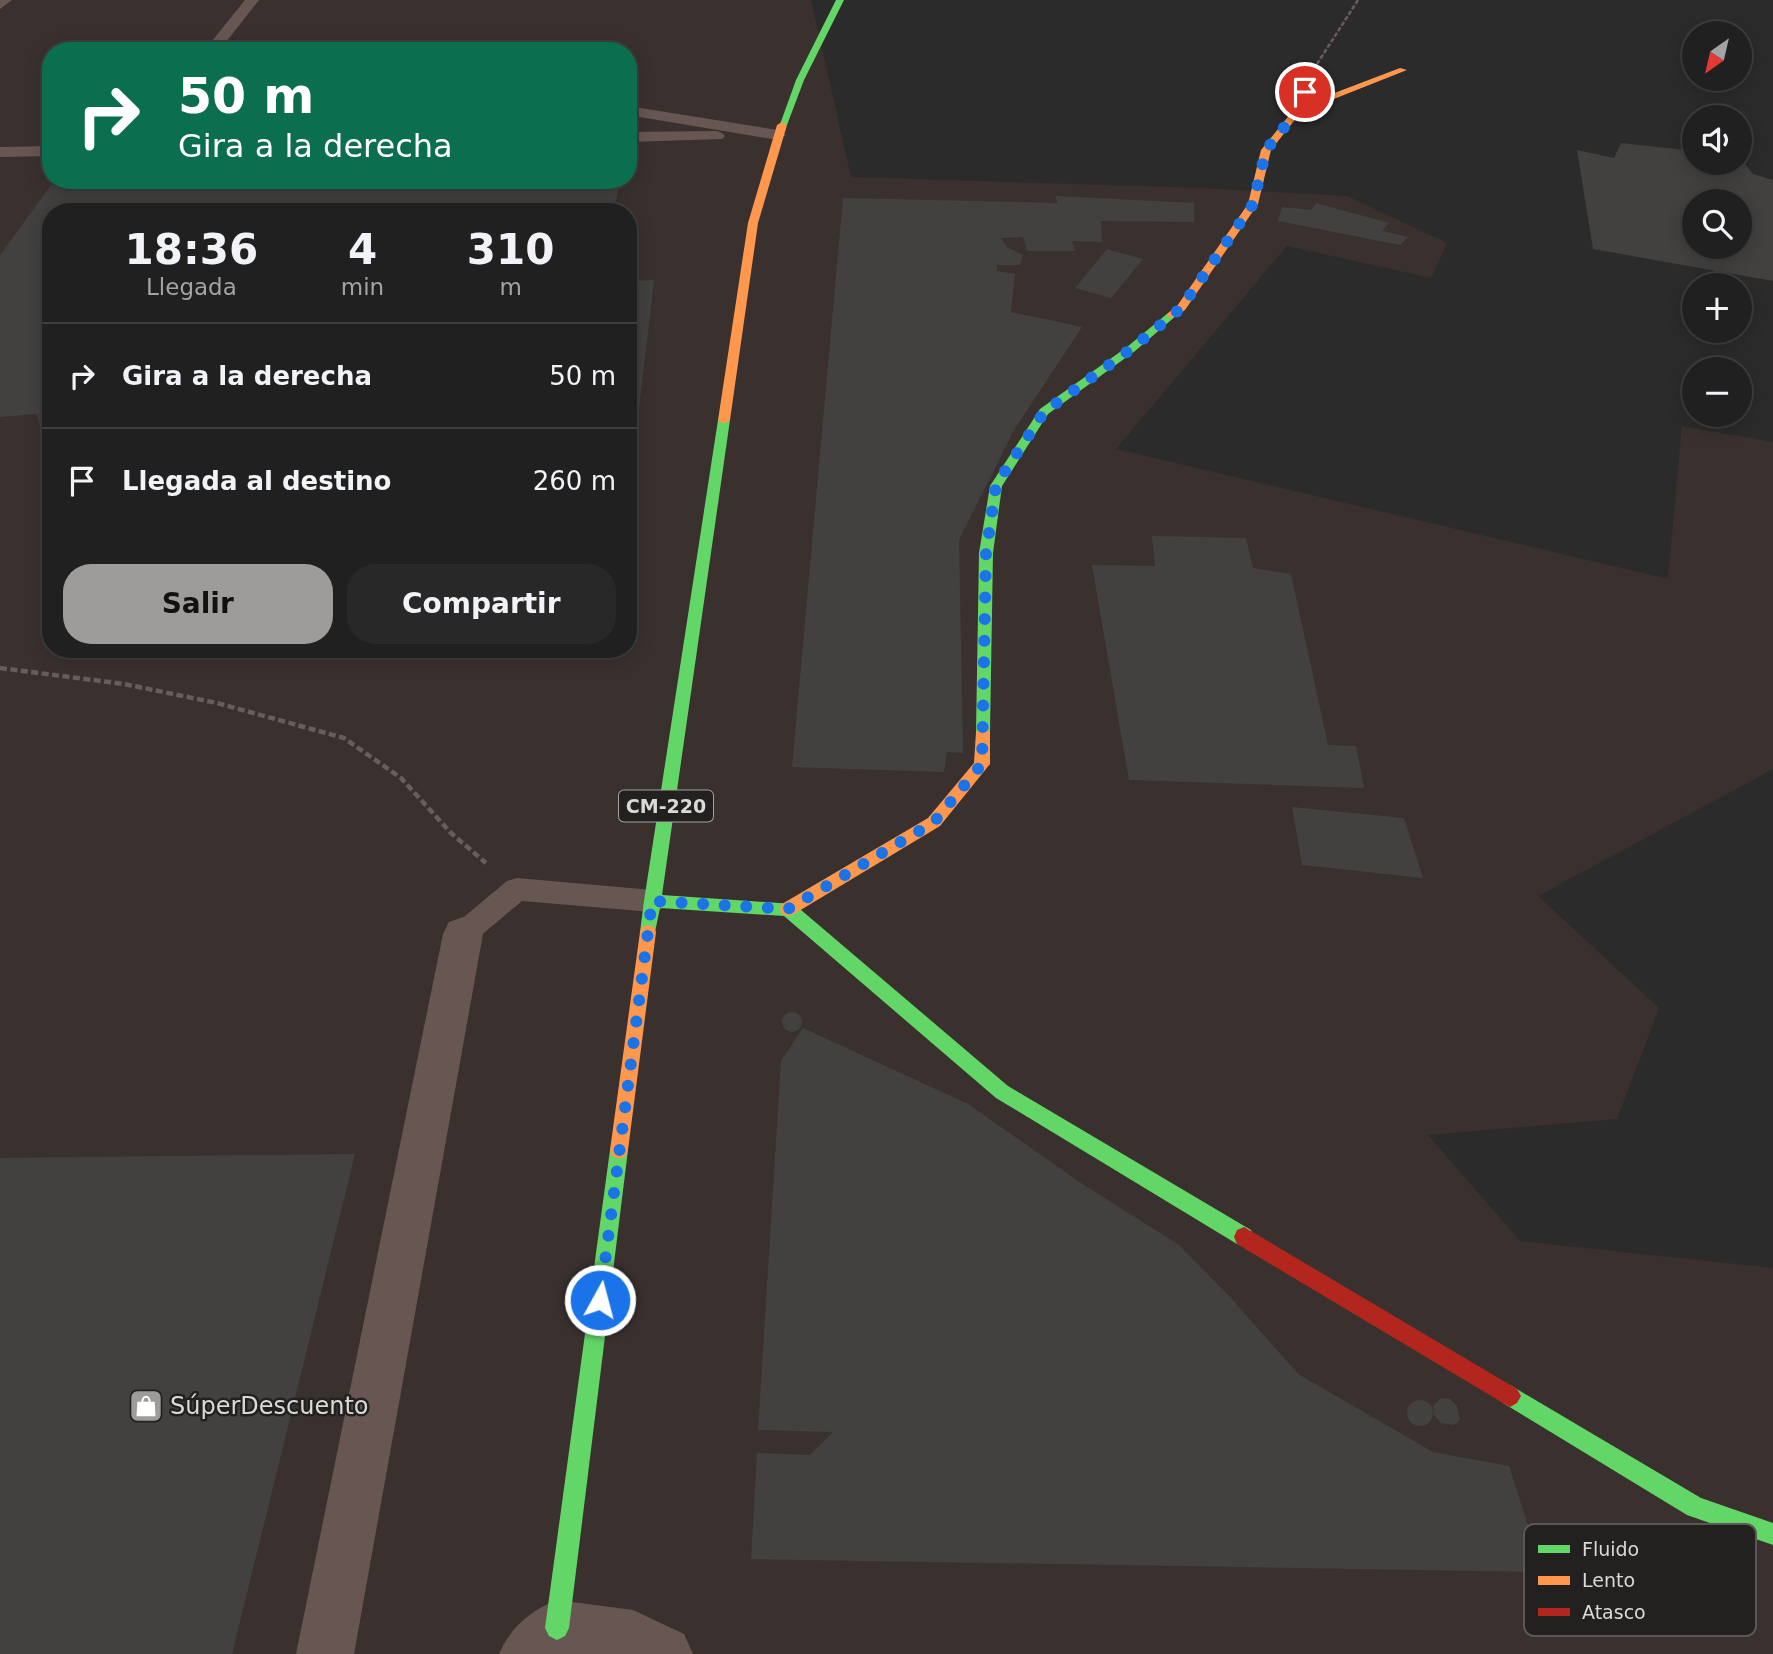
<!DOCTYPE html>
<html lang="es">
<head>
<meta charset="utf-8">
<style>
	:root { --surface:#212020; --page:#292829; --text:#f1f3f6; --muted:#a2a3a5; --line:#3e3e3e; --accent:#9e9c9b }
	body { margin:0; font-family:"DejaVu Sans",sans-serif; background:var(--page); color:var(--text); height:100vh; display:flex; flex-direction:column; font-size:26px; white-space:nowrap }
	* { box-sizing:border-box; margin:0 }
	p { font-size:23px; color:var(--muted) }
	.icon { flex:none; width:38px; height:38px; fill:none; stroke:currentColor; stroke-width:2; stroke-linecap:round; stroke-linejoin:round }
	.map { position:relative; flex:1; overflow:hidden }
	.sheet { position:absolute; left:42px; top:203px; width:595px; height:455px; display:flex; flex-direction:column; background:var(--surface); border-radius:28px; box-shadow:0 4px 18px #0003,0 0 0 2px var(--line) }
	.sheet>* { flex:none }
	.hud { position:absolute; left:42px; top:42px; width:595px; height:147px; border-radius:28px; box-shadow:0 4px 18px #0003,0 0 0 2px var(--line); background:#0b6e4f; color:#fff; overflow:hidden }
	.needle { width:46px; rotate:214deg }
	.fabs { position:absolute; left:1682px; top:21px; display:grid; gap:14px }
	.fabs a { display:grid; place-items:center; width:70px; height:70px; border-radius:50%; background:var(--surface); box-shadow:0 4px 18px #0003,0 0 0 2px var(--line); font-size:35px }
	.pin { position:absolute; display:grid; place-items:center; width:60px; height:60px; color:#fff; margin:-30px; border:4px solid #fff; border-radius:50%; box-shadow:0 2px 7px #0007 }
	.me { position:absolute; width:77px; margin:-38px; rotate:7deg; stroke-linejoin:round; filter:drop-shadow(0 0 5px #0008) }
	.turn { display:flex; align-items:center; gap:24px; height:147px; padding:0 21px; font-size:32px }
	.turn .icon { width:91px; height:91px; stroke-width:2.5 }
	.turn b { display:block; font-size:49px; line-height:60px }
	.eta { display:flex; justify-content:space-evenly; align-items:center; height:119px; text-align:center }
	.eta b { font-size:42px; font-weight:700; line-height:49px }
	.cta { display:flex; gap:14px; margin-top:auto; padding:14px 21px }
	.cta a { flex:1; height:80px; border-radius:28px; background:var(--accent); color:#111; font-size:28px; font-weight:700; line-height:80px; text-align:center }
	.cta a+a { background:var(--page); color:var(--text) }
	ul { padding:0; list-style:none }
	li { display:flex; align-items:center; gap:21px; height:105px; padding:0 21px; border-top:2px solid var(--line) }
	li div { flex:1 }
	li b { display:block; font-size:26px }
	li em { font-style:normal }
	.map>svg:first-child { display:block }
	.built { fill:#3a312f; fill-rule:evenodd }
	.building { fill:#424140; fill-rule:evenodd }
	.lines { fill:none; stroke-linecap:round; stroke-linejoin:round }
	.path-far1 { stroke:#685d5b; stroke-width:2.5; stroke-dasharray:4.5 2; stroke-linecap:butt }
	.path { stroke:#685d5b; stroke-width:4.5; stroke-dasharray:7 3.5; stroke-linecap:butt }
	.lane { fill:#685652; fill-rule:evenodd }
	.street { fill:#685652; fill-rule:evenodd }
	.fast { fill:#63d668; fill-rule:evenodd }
	.slow { fill:#ff974d; fill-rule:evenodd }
	.jam { fill:#b3261e; fill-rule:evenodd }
	.route { stroke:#1a73e8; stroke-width:12; stroke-dasharray:0 21.6 }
	.labels { text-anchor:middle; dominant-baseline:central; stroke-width:5; stroke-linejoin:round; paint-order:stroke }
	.shield { fill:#232120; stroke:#a4a2a1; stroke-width:2 }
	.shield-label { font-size:19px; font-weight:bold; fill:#dbd9d8 }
	.near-poi-label { font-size:24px; fill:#dbd9d8; stroke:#232120; text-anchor:start }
	.key { fill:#232120; stroke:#5a5857; stroke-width:2 }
	.key-label { font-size:19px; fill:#dbd9d8 }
</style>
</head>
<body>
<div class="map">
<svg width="1773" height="1654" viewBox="0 0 1773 1654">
	<rect width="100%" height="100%" fill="#2c2b2b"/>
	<!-- built -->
	<path class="built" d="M 0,0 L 811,0 L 851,177 L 1201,188 L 1347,196 L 1447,243 L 1431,278 L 1287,246 L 1116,449 L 1668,579 L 1682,426 L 1773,442 L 1773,769 L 1538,896 L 1659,1008 L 1617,1119 L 1428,1135 L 1520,1241 L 1773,1268 L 1773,1654 L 0,1654 ZM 51,51 L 628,51 L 628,180 L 51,180 ZM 51,212 L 628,212 L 628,649 L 51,649 Z"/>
	<!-- building -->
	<path class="building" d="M 1621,143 L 1694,151 L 1694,163 L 1740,163 L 1740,158 L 1753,174 L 1773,180 L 1773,281 L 1593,249 L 1577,150 L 1614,158 ZM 1694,201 L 1740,201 L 1740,247 L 1694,247 Z
		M 190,180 L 620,180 L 614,212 L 51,212 L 51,433 L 43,433 L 36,414 L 0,417 L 0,255 L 51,185 Z
		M 1055,196 L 1194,203 L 1194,222 L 1101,221 L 1102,242 L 1072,241 L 1075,251 L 1027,251 L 1023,237 L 1001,238 L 1007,247 L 1023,255 L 1020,265 L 997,265 L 997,271 L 1015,274 L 1011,312 L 1082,327 L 1014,430 L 959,540 L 963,753 L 947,752 L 944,772 L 792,767 L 843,198 L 1058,203 Z
		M 1316,203 L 1389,223 L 1382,231 L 1408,237 L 1400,245 L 1278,221 L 1282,207 L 1311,210 Z
		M 1107,249 L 1143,259 L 1111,298 L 1075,288 Z
		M 654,280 L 637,426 L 628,426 L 628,281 Z
		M 1152,536 L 1246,538 L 1253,568 L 1291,574 L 1328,745 L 1356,746 L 1364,788 L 1129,780 L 1092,565 L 1155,566 Z
		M 1292,807 L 1404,818 L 1423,878 L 1302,865 Z
		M782 1022a10 10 0 1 1 20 0a10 10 0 1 1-20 0Z
		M 803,1028 L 968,1104 L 1078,1181 L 1179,1245 L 1231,1298 L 1298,1374 L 1433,1452 L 1509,1466 L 1543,1572 L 751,1559 L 757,1453 L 810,1455 L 833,1432 L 758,1430 L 781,1061 Z
		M 355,1154 L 232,1654 L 0,1654 L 0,1158 Z
		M 1441,1398 L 1450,1399 L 1457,1406 L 1460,1420 L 1454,1425 L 1441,1423 L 1434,1415 L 1433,1406 Z
		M1407 1413a13 13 0 1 1 26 0a13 13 0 1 1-26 0Z"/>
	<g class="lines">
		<!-- path-far1 -->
		<path class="path-far1" d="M 1317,64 L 1358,0"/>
		<!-- path -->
		<path class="path" d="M 0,668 L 124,684 L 217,703 L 344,738 L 401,778 L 451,833 L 486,863"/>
		<!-- lane -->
		<path class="lane" d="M 0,0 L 12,0 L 0,9 Z
			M 245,0 L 259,0 L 219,51 L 204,51 Z
			M 628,106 L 778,130 L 786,135 L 778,140 L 628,115 Z
			M 717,131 L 722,133 L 725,136 L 722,139 L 628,142 L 628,132 Z
			M 51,146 L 51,156 L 0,157 L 0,147 Z
			M 517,878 L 652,890 L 662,893 L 666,901 L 662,909 L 652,912 L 522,901 L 473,942 L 463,946 L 453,942 L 449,934 L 453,926 L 507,881 Z"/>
		<!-- street -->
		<path class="street" d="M 463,917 L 477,922 L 483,934 L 354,1654 L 296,1654 L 443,934 L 449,922 Z
			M 557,1600 L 633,1610 L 684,1634 L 693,1654 L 499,1654 C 511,1627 530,1611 557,1600 Z"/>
		<!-- fast -->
		<path class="fast" d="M 836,0 L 844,0 L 804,80 L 787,125 L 779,127 L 796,80 Z
			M 1168,313 L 1177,315 L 1135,351 L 1048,414 L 1002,486 L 993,553 L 990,732 L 988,736 L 978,736 L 976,732 L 979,553 L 990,486 L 1040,409 L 1127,347 Z
			M 724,416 L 730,420 L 662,895 L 794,904 L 1008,1086 L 1251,1230 L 1254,1237 L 1251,1244 L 1244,1247 L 1237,1244 L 996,1098 L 784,916 L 660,908 L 654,937 L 648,939 L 642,937 L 640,932 L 644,901 L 718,420 Z
			M 619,1141 L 626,1144 L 628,1150 L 569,1628 L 565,1636 L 557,1640 L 549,1636 L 545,1628 L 610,1150 L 612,1144 Z
			M 1510,1385 L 1701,1498 L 1773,1523 L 1773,1545 L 1687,1515 L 1503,1403 L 1499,1396 L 1503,1389 Z"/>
		<!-- slow -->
		<path class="slow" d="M 1400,68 L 1407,70 L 1301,112 L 1271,150 L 1258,204 L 1185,310 L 1176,317 L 1168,317 L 1168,313 L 1177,306 L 1248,204 L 1261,150 L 1295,108 Z
			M 782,122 L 787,125 L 758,223 L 730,420 L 724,424 L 718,420 L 748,223 L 777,125 Z
			M 983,726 L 990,732 L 990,764 L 940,826 L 794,914 L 788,916 L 782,914 L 780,909 L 782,904 L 928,818 L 974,763 L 976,732 Z
			M 648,925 L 654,927 L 656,932 L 628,1150 L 626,1156 L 619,1159 L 612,1156 L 610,1150 L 640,932 L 642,927 Z"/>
		<!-- jam -->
		<path class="jam" d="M 1244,1227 L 1517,1389 L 1521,1396 L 1517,1403 L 1510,1407 L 1503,1403 L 1237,1244 L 1234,1237 L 1237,1230 Z"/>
	</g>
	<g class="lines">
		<!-- route -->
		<path class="route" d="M 600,1300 L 652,901 L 788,909 L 934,822 L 982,764 L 986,553 L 996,485 L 1044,412 L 1131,349 L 1181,308 L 1253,204 L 1266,150 L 1298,110 L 1305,92"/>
	</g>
	<!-- icons -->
	<defs>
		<symbol id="shop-square" viewBox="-11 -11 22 22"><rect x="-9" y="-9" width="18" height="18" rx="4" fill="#9e9c9b" stroke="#232120"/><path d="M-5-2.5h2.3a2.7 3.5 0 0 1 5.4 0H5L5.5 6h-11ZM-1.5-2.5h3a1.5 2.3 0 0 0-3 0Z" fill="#fff"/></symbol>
	</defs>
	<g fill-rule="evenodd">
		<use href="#shop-square" x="127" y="1387" width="38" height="38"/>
	</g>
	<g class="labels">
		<!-- shield labels -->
		<rect class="shield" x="619" y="790.5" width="94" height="31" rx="5"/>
		<g class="shield-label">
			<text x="666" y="806">CM-220</text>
		</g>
		<!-- near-poi labels -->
		<g class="near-poi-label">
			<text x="170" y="1406">SúperDescuento</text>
		</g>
	</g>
	<!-- legend -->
	<rect x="1524" y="1524" width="232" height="112" rx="10" class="key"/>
	<rect x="1538" y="1545" width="32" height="8" fill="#63d668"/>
	<rect x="1538" y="1576" width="32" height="9" fill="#ff974d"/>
	<rect x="1538" y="1608" width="32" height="8" fill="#b3261e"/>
	<g class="key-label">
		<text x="1582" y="1556">Fluido</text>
		<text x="1582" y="1587">Lento</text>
		<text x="1582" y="1619">Atasco</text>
	</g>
</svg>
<div class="fabs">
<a><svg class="needle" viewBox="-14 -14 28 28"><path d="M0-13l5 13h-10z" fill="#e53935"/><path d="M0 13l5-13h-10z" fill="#a2a3a5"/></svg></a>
<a><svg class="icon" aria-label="sound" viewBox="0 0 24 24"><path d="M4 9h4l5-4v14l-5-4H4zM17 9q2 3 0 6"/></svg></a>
<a><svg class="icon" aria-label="search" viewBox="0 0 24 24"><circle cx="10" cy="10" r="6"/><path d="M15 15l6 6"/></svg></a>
<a>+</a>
<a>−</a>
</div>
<div class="pin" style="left:1305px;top:92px;background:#d93025"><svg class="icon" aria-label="arrive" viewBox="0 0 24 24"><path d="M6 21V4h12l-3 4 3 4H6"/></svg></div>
<svg class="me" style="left:600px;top:1300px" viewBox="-20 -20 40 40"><circle r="17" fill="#1a73e8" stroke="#fff" stroke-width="3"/><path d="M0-11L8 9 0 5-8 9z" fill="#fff"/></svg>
<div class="hud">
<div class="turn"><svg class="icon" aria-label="right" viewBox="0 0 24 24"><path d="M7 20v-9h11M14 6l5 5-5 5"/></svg><div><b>50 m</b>Gira a la derecha</div></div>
</div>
<section class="sheet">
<div class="eta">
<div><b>18:36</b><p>Llegada</p></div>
<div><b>4</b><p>min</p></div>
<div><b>310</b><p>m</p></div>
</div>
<ul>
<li><svg class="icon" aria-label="right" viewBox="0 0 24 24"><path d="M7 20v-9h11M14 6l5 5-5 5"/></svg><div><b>Gira a la derecha</b></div><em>50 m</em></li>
<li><svg class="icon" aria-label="arrive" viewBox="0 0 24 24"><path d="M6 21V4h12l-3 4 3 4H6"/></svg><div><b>Llegada al destino</b></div><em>260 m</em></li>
</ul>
<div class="cta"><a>Salir</a><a>Compartir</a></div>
</section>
</div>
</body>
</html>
